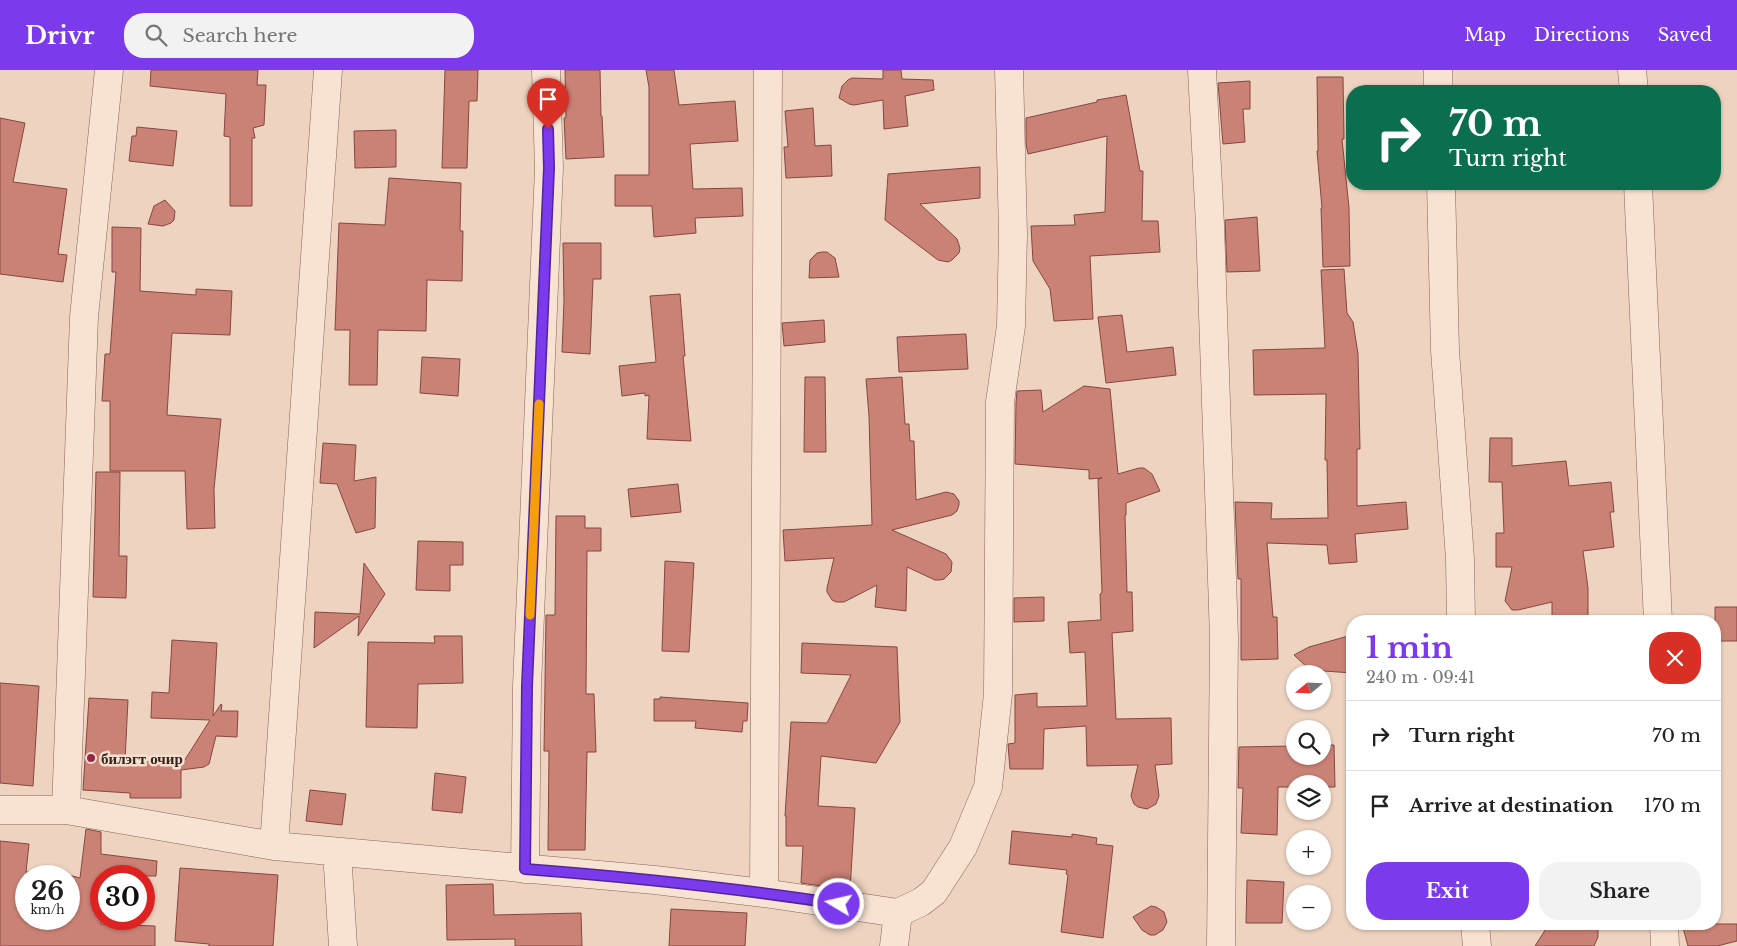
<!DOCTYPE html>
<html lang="en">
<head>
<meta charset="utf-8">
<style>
	:root { --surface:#fff; --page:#f2f2f2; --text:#202124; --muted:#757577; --line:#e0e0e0; --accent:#7c3aed }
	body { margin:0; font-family:"Libre Baskerville",serif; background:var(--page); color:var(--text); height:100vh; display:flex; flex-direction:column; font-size:19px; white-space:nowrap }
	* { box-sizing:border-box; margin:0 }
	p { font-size:16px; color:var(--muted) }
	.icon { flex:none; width:28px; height:28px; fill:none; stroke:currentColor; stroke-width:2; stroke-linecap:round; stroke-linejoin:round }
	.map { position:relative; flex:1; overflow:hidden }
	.side { position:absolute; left:1346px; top:545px; width:375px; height:315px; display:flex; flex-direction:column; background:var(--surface); border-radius:20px; box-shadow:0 1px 4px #0004 }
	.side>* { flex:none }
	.hud { position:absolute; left:1346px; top:15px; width:375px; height:105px; border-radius:20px; box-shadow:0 1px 4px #0004; background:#0b6e4f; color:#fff; overflow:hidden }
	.needle { width:32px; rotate:251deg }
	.tools { position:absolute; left:1286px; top:595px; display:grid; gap:10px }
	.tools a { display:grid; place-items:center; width:45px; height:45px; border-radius:50%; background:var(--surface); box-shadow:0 1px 4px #0004; font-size:25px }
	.speed { position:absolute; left:15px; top:795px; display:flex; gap:10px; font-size:25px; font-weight:700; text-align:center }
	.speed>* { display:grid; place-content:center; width:65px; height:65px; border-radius:50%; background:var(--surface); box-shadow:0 1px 4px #0004; line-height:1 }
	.speed small { font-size:12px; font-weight:400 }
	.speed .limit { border:8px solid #d22; background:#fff; color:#111 }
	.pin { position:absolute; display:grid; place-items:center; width:42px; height:42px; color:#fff; margin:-51px -21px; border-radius:50% 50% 50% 0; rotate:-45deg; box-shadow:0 0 5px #0007 }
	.pin .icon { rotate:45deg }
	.me { position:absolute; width:55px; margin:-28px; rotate:279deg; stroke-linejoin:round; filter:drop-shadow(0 0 4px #0008) }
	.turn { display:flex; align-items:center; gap:18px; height:105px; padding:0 20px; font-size:22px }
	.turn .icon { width:65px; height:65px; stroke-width:2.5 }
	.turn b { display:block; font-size:35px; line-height:42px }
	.round { display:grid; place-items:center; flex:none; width:52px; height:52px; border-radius:20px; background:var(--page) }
	.overview { display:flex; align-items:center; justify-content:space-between; height:85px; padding:0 20px }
	h1 { font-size:30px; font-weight:700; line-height:38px; color:var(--accent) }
	.button { display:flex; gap:10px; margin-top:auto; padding:10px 20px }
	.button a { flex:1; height:58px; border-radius:20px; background:var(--accent); color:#fff; font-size:20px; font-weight:700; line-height:58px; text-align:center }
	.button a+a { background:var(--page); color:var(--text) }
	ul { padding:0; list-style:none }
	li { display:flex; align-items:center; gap:15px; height:70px; padding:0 20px; border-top:1px solid var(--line) }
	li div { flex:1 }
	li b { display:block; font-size:19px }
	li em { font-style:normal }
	header { display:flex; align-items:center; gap:30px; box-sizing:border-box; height:70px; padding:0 25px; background:var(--accent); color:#fff }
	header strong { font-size:24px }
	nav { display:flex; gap:28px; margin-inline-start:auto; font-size:18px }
	.search { width:350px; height:45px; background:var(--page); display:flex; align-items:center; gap:12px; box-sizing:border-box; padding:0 18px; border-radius:20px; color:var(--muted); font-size:19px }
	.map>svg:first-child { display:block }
	.building { fill:#cb8276; stroke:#85473e; fill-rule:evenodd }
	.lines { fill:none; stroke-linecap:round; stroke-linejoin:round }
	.street-casing { stroke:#866458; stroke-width:29 }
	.street { stroke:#f8e3d3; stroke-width:28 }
	.route-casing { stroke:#51269a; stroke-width:12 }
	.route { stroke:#7c3aed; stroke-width:9 }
	.slow { stroke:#f59e0b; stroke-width:9 }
	.poi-dot { fill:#942947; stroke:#f5e0cf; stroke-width:2 }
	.labels { text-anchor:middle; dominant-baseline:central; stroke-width:5; stroke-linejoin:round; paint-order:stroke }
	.poi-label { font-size:15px; font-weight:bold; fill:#36221c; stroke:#f5e0cf; text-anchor:start }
</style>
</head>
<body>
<header>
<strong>Drivr</strong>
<div class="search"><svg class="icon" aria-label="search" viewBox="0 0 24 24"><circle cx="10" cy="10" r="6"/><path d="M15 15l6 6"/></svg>Search here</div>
<nav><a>Map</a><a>Directions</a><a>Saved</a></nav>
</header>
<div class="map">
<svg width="1737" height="876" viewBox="0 0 1737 876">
	<rect width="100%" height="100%" fill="#edd3c0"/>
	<!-- building -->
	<path class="building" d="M 151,0 L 258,0 L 257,15 L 266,15 L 264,55 L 253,58 L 255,68 L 252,68 L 252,136 L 230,136 L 230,67 L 224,66 L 226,24 L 150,16 Z
		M 445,0 L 478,0 L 477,31 L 469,31 L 467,98 L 442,98 Z
		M 565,0 L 600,0 L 601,46 L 602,46 L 604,87 L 566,89 L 564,48 L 566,48 Z
		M 646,0 L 674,0 L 679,35 L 735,31 L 738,71 L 690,74 L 693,119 L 742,118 L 743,146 L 695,148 L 696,163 L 654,167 L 652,136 L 615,136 L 615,105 L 649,105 L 649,17 Z
		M 883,0 L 901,0 L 902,9 L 933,10 L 934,20 L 905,26 L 908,56 L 884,59 L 883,30 L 854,35 L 849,34 L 839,28 L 842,16 L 848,10 L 852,8 L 883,9 Z
		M 1317,7 L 1343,7 L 1344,69 L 1342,69 L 1349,138 L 1350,196 L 1323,197 L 1321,138 L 1322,138 L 1317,81 L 1318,81 Z
		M 1250,11 L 1250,39 L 1243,39 L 1245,72 L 1223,74 L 1218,13 Z
		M 1126,25 L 1140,101 L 1143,101 L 1142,151 L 1158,151 L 1160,182 L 1090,186 L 1093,249 L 1054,251 L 1050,219 L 1033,191 L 1031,156 L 1075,155 L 1074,145 L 1105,142 L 1107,66 L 1028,84 L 1026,74 L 1026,48 L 1097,32 L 1097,30 Z
		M 813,38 L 815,76 L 831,75 L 832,106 L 786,108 L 784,77 L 788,77 L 785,41 Z
		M 0,48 L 25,53 L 13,112 L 67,119 L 58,184 L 67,185 L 63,212 L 0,204 Z
		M 137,57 L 177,61 L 173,96 L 129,91 L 132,66 L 136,66 Z
		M 396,60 L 396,97 L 355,98 L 354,61 Z
		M 980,97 L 980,128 L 920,134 L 957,169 L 960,178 L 959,183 L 952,190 L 948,192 L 938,190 L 885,150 L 888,104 Z
		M 389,108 L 461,113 L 460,161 L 463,161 L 462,211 L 427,210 L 426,261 L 378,260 L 377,315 L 349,315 L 350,260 L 335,260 L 339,153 L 385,155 Z
		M 165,130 L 175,141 L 174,150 L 171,153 L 163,156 L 148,154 L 154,136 Z
		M 1257,147 L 1260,201 L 1227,202 L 1225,150 Z
		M 112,157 L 141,158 L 140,221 L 196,225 L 196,219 L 232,221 L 230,265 L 172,263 L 167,345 L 221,349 L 214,419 L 215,458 L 187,459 L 185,401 L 110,401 L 110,331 L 102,331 L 105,284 L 110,284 L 116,202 L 112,202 Z
		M 563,173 L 601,173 L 601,209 L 593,209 L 590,284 L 562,282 L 564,231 Z
		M 822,182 L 827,182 L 835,188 L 839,207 L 809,208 L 810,190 L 817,183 Z
		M 1344,199 L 1347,243 L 1353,252 L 1358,284 L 1360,379 L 1357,379 L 1357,436 L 1406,432 L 1408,459 L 1355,464 L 1357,492 L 1329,494 L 1327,475 L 1267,473 L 1273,547 L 1277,547 L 1278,589 L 1241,590 L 1241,509 L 1238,509 L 1235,432 L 1272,433 L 1271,449 L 1328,448 L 1327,390 L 1325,390 L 1326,324 L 1254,325 L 1253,280 L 1325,278 L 1321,200 Z
		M 680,224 L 685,286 L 683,286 L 691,371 L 647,369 L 649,325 L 645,326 L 645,323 L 622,326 L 619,296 L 656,292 L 650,226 Z
		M 1122,245 L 1127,282 L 1173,277 L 1176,305 L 1106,313 L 1098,247 Z
		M 824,250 L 825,272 L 784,276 L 782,253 Z
		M 966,264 L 968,299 L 899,302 L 897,267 Z
		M 422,287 L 460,289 L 458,326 L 420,323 Z
		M 805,307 L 825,307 L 826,382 L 804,382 Z
		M 902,307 L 905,354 L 909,354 L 910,371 L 914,371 L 916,430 L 946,422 L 954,424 L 959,431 L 959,435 L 957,441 L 952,445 L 892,460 L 946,484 L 952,492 L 951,502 L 944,509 L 940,510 L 935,510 L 907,497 L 906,541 L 875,537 L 877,515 L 844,532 L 836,532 L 832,530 L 827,522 L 827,518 L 834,488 L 785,491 L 783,460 L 872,455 L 869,346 L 866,309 Z
		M 1084,316 L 1110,319 L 1118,404 L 1139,398 L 1144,398 L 1152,404 L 1160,421 L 1126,433 L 1126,445 L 1125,445 L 1127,522 L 1132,522 L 1133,561 L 1112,563 L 1116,649 L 1171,648 L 1172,694 L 1155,695 L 1159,726 L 1156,734 L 1147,739 L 1138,737 L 1134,734 L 1131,726 L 1138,695 L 1087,696 L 1086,656 L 1044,659 L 1043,699 L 1010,699 L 1008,674 L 1015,673 L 1015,625 L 1037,623 L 1037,637 L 1087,636 L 1085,582 L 1070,583 L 1068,552 L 1101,550 L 1100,524 L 1102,523 L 1098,409 L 1102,408 L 1089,409 L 1089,400 L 1015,394 L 1016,333 L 1017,321 L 1041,320 L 1043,342 Z
		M 1490,368 L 1512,368 L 1512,396 L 1566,391 L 1569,416 L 1611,412 L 1614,442 L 1610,442 L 1614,477 L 1583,481 L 1588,518 L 1588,551 L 1552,551 L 1552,532 L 1518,540 L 1512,540 L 1505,531 L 1512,497 L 1496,497 L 1496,463 L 1504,463 L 1502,412 L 1489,412 Z
		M 323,373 L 356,375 L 354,411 L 376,407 L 375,458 L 356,463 L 337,414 L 320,413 Z
		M 96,402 L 120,402 L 119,486 L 127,486 L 126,528 L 93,527 Z
		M 678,414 L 681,442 L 631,447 L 628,419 Z
		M 556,446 L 585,446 L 585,458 L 601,458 L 601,481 L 587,481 L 586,624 L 594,624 L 596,682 L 587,682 L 585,780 L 548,780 L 549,681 L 544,681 L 546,545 L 555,545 Z
		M 418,471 L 463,472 L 463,495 L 450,495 L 450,521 L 416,520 Z
		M 665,491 L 694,493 L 689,582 L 662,581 Z
		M 364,493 L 385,524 L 358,566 L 359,546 L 314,578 L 315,542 L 360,544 Z
		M 1044,527 L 1044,551 L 1014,552 L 1014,528 Z
		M 1715,537 L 1737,537 L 1737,571 L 1715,571 Z
		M 1352,565 L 1352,603 L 1310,600 L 1294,585 L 1309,577 Z
		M 434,566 L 462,566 L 463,613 L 418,614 L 417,658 L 366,657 L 368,572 L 435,573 Z
		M 172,570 L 217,573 L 213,646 L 221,634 L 222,635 L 221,641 L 238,641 L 237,667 L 216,666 L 209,694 L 204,697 L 181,700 L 181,728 L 130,728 L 130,723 L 83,720 L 89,628 L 128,630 L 125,690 L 181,693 L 181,696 L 210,650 L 151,648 L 152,622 L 169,623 Z
		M 802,573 L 897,577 L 900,652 L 876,693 L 821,686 L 818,736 L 855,738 L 850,820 L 801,813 L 803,776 L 786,776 L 786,746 L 785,746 L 791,652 L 827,653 L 851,605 L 801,603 Z
		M 0,613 L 39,616 L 33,716 L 0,713 Z
		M 660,627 L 748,633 L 747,651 L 743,651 L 742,662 L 695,658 L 696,651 L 654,651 L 654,629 L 660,629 Z
		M 1322,675 L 1334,675 L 1335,717 L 1322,717 L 1322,714 L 1295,714 L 1295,717 L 1278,717 L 1277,765 L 1241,763 L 1243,718 L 1238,718 L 1239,677 L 1295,676 L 1295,686 L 1322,686 Z
		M 435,703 L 466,707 L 462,743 L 432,740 Z
		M 310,720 L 346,724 L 342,755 L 306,751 Z
		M 86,759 L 101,762 L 101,784 L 157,791 L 156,806 L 101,806 L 101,854 L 155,856 L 155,876 L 0,876 L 0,771 L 29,774 L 26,802 L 57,802 L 80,808 ZM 26,806 L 69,806 L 69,849 L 26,849 Z
		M 1012,761 L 1072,767 L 1072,764 L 1097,768 L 1096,774 L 1113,776 L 1103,868 L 1061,862 L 1068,805 L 1066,804 L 1067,800 L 1009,794 Z
		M 180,798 L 278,805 L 273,876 L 209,876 L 209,874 L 175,871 Z
		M 1247,810 L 1284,812 L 1282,853 L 1246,853 Z
		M 493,814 L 494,845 L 581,843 L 582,876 L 515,876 L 515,869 L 447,870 L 446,815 Z
		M 1151,836 L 1156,837 L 1164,842 L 1167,852 L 1163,860 L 1155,865 L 1150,865 L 1142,860 L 1133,847 Z
		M 671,839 L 747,843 L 745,876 L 669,876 Z
		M 1549,854 L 1598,854 L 1598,867 L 1594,876 L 1535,876 Z
		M 1682,854 L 1737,854 L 1737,871 L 1717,876 L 1688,876 Z"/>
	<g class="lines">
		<defs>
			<path id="street" d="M 1202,0 L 1210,155 L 1224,568 L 1221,876
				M 1438,0 L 1438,21
				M 1632,0 L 1634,21
				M 1441,114 L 1445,280 L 1460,489 L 1461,551
				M 1638,114 L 1658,551
				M 0,740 L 66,740 L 274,776 L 655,810 L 764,823 L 898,843 L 921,832 L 934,822 L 963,777 L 988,717 L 998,624 L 1000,332 L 1011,256 L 1013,164 L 1009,0
				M 66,740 L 84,247 L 109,0
				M 274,776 L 328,0
				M 337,782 L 343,876
				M 525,799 L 527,616 L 549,98 L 546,0
				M 764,823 L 768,0
				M 1475,854 L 1477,876
				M 1664,854 L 1665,876
				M 894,876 L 898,843"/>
		</defs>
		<!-- street casing -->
		<use href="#street" class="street-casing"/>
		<!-- street -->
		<use href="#street" class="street"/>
	</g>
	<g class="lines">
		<defs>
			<path id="route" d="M 548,59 L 549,98 L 527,616 L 525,799 C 630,807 735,818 839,834"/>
		</defs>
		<!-- route casing -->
		<use href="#route" class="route-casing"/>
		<!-- route -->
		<use href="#route" class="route"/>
		<!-- slow -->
		<path class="slow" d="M 530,545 L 539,334"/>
	</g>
	<!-- markers -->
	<circle class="poi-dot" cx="91" cy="688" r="5"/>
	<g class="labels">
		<!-- poi labels -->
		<g class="poi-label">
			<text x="101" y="688">билэгт очир</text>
		</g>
	</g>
</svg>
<div class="tools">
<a><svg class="needle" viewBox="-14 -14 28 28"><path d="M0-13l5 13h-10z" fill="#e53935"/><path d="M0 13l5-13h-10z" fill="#757577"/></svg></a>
<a><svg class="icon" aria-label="search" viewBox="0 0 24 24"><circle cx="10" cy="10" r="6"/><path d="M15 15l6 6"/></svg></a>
<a><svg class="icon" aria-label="layers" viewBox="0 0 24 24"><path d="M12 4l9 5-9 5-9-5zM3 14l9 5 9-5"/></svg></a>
<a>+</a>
<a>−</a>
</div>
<div class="speed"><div>26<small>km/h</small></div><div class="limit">30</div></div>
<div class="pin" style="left:548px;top:59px;background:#d93025"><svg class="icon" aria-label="arrive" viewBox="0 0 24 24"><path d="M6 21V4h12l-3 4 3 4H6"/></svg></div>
<svg class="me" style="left:839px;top:834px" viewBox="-20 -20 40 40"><circle r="17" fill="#7c3aed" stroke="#fff" stroke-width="3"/><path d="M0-11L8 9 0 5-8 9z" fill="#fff"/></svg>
<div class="hud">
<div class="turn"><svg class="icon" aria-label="right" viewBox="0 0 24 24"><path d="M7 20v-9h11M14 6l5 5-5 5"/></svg><div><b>70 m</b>Turn right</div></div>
</div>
<section class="side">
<div class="overview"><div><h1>1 min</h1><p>240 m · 09:41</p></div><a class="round" style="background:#d93025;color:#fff"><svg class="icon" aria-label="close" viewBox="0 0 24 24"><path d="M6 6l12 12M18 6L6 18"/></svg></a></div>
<ul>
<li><svg class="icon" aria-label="right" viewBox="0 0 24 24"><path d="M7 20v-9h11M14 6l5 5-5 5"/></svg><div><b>Turn right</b></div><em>70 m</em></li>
<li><svg class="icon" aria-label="arrive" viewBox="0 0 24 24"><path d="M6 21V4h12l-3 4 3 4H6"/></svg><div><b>Arrive at destination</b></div><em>170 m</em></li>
</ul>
<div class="button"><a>Exit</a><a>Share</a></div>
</section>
</div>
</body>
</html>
